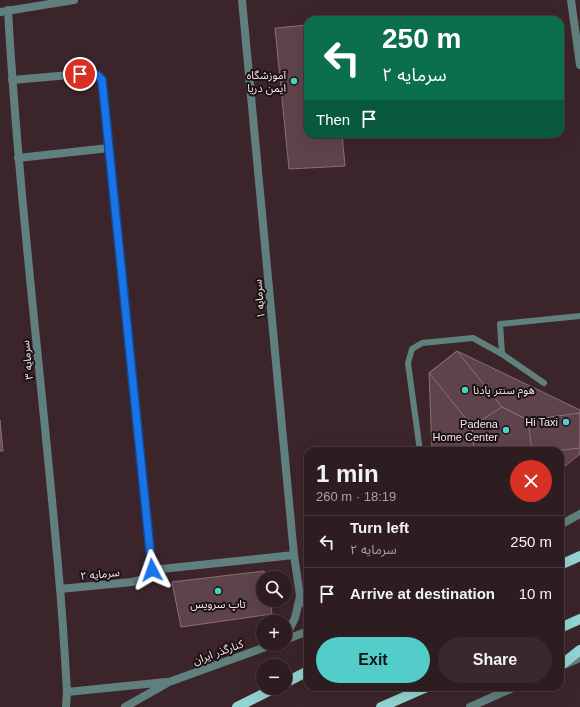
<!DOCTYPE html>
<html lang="en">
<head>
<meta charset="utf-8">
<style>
	:root { --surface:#2d1c20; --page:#39292d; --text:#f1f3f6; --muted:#a7a1a5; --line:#483a3e; --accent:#53cdc9 }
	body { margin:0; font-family:Arial,"Noto Sans Arabic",sans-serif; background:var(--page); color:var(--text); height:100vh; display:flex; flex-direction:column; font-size:15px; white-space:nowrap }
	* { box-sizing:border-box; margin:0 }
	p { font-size:13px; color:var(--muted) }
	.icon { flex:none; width:22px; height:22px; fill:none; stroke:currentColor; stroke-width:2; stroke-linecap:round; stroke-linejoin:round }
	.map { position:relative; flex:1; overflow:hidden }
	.panel { position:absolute; left:304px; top:447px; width:260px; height:244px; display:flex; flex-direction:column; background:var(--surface); border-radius:12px; box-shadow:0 4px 16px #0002,0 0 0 1px var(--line) }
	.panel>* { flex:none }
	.guide { position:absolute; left:304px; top:16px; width:260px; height:122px; border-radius:12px; box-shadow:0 4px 16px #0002,0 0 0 1px var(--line); background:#0b6e4f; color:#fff; overflow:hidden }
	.controls { position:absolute; left:256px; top:571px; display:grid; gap:8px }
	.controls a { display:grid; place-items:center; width:36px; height:36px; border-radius:50%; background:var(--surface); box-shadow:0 4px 16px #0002,0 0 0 1px var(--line); font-size:20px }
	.pin { position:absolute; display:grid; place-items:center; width:34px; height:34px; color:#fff; margin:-17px; border:2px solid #fff; border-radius:50%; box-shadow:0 1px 4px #0007 }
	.me { position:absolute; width:44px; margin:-22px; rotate:356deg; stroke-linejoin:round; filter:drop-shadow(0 0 3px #0008) }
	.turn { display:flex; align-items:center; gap:14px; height:84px; padding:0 12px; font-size:18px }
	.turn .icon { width:52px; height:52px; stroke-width:2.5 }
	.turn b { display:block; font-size:28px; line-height:34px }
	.then { display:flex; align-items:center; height:38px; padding:0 12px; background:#0003; gap:8px; font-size:15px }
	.round { display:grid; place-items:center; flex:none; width:42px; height:42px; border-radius:21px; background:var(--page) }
	.head { display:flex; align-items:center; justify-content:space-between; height:68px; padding:0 12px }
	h1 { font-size:24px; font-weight:800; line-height:30px }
	.action { display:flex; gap:8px; margin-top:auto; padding:8px 12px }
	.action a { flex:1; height:46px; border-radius:24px; background:var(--accent); color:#111; font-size:16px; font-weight:800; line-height:46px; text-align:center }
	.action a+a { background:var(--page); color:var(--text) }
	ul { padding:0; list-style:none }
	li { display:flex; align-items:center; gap:12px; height:52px; padding:0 12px; border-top:1px solid var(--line) }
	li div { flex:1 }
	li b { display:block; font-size:15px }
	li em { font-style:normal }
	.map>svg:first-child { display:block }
	.building { fill:#5e444a; stroke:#8a6e75 }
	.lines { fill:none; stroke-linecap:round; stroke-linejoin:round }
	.lane { stroke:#60807e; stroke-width:6 }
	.street { stroke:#60807e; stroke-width:8 }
	.primary { stroke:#91d4d1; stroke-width:10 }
	.route-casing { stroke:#114b97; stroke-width:10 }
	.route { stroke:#1a73e8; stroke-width:7 }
	.poi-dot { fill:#53cdc9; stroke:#1c1114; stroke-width:1.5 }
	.labels { text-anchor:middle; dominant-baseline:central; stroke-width:4; stroke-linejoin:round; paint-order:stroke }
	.poi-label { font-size:11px; fill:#f6e6e9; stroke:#1c1114; text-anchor:end }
	.street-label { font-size:11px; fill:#f6e6e9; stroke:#1c1114 }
</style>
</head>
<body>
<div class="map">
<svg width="580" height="707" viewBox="0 0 580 707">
	<rect width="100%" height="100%" fill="#3c252a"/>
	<!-- building -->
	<path class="building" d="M 308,25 L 308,134 L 342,134 L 345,166 L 289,169 L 275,28 Z
		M 457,351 L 580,410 L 580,454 L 560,470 L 560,451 L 432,451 L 429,373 Z
		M 457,351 L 502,407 L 528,420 L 580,413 L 580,448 L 553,451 L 474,451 L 472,426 L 429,373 Z
		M 502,407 L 528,420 L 532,451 L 474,451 L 472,426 Z
		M 0,420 L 3,451 L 0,451 Z
		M 264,571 L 265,578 L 263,578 L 263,600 L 270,600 L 272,614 L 181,627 L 172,582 Z"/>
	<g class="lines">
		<!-- lane -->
		<path class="lane" d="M 502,354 L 544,383
			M 420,451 L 408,363 L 412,349 L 422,343 L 473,338 L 502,354 L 500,324 L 580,316"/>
		<!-- street -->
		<path class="street" d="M 242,0 L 294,555 L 300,596 L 295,618 L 285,638
			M 571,0 L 580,65
			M 8,10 C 19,204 44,396 60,589 C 63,623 65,658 67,692 L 66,707
			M 0,12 L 74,0
			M 12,80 L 93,73 L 98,75 L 102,81 L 150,550 L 152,570 C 146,578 142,580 132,582 L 60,589
			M 18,158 L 109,148
			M 560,525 L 580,514
			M 152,570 L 294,555
			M 300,596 L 308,608
			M 285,640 L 308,631
			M 566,664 L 580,658
			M 67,692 L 166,682
			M 125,707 L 169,682 L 274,644
			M 470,707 L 515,687"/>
		<!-- primary -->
		<path class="primary" d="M 560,565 L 580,556
			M 560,628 L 580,619
			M 560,666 L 580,650
			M 285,683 L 308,671
			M 237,707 L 275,688
			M 381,707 L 427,687"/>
	</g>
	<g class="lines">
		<defs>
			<path id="route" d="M 80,74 C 91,74 95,71 102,80 L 152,570"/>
		</defs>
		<!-- route casing -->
		<use href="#route" class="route-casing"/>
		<!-- route -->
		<use href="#route" class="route"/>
	</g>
	<!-- markers -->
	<g class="poi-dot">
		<circle cx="294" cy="81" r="4"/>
		<circle cx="465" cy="390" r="4"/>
		<circle cx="566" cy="422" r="4"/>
		<circle cx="506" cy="430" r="4"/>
		<circle cx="218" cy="591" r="4"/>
	</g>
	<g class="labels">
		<!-- poi labels -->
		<g class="poi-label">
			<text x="286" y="75">آموزشگاه<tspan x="286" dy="13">ایمن دریا</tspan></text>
			<text x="473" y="390" text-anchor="start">هوم سنتر پادنا</text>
			<text x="558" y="422">Hi Taxi</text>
			<text x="498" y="424">Padena<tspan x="498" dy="13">Home Center</tspan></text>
			<text x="218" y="604" text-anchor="middle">تاپ سرویس</text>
		</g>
		<!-- street labels -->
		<g class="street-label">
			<text transform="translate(259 299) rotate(-95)">سرمایه ۱</text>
			<text transform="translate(27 360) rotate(-96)">سرمایه ۳</text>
			<text transform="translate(100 574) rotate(-6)">سرمایه ۲</text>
			<text transform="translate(218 652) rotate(-20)">کنارگذر ایران</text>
		</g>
	</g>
</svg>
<div class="controls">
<a><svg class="icon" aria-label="search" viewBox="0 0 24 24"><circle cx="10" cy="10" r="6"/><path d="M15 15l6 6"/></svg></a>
<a>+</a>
<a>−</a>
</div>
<div class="pin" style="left:80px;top:74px;background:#d93025"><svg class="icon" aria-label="arrive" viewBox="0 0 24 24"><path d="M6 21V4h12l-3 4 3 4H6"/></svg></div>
<svg class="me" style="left:152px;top:570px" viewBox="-20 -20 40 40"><path d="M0-17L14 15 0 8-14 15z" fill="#1a73e8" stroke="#fff" stroke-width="4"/></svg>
<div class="guide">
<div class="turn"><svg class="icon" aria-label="left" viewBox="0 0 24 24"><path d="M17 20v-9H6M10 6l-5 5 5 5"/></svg><div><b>250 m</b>سرمایه ۲</div></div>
<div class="then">Then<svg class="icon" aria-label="arrive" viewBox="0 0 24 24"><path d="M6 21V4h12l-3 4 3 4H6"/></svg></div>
</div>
<section class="panel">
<div class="head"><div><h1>1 min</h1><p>260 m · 18:19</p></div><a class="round" style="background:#d93025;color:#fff"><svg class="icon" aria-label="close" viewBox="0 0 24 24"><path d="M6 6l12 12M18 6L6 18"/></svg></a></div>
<ul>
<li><svg class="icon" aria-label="left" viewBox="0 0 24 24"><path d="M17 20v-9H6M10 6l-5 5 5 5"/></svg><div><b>Turn left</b><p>سرمایه ۲</p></div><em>250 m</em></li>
<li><svg class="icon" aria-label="arrive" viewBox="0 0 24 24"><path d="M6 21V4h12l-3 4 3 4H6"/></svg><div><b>Arrive at destination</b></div><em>10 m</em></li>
</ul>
<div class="action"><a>Exit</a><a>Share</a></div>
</section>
</div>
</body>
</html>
